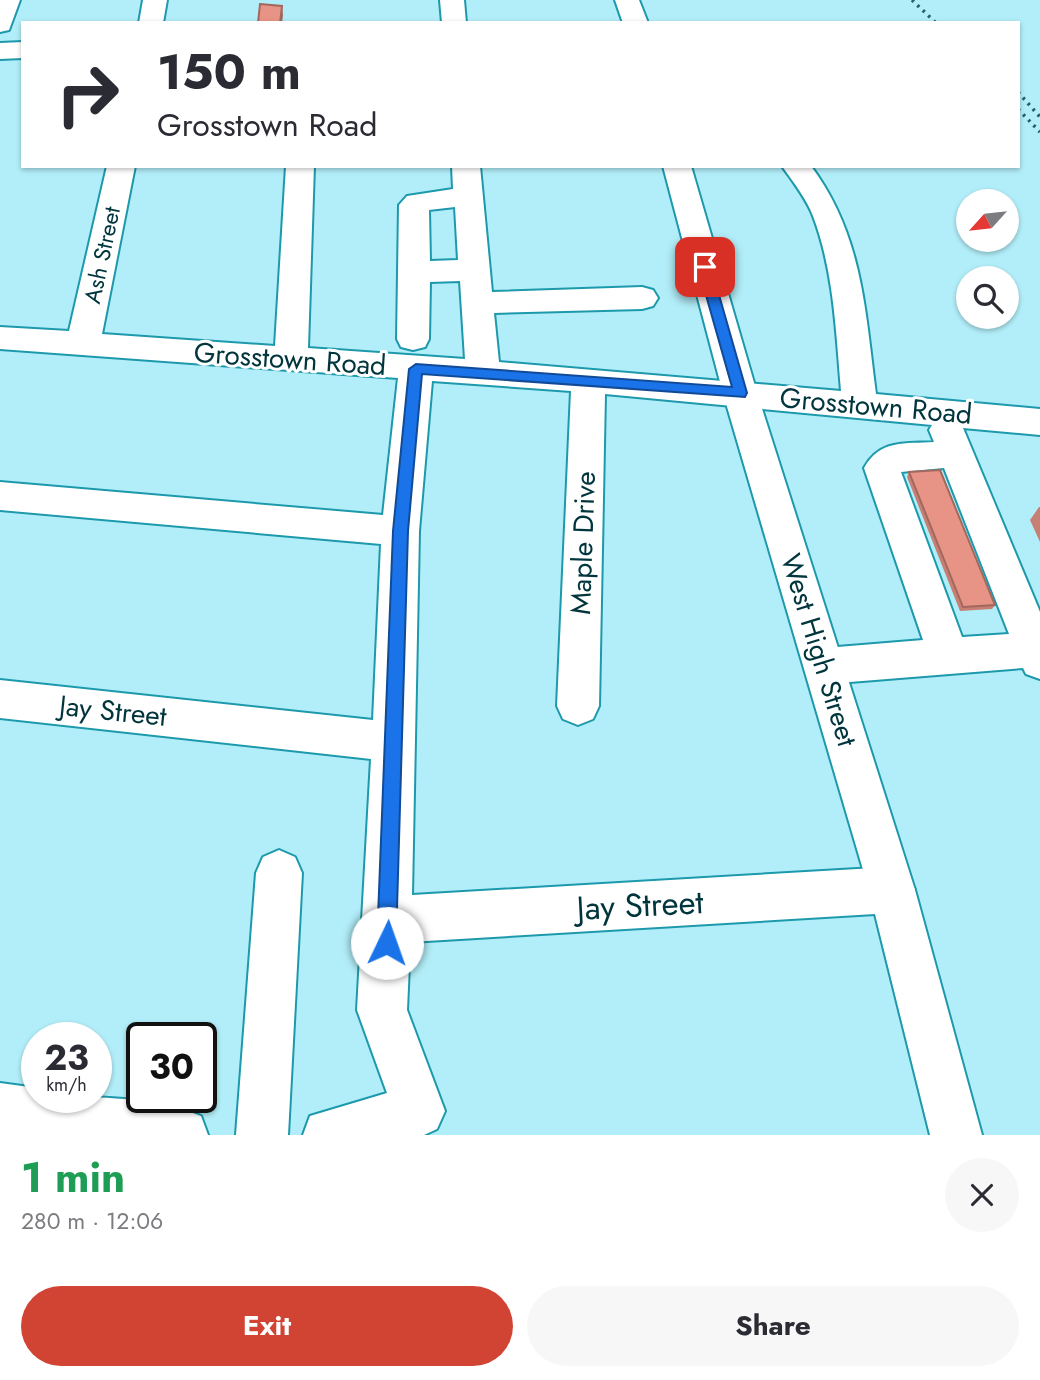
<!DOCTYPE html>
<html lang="en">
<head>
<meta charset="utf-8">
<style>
	:root { --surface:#fff; --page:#f7f7f7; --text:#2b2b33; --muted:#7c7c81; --accent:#d14433 }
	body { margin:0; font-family:Jost,sans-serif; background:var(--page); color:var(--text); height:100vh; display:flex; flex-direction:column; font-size:26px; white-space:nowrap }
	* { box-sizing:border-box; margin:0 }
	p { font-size:23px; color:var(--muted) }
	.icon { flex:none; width:38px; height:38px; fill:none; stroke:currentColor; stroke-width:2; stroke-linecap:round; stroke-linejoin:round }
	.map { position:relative; height:1135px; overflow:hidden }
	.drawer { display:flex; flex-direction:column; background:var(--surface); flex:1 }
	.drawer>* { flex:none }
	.top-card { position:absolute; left:21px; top:21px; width:999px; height:147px; border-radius:0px; box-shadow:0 2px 5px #0004; background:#fff; color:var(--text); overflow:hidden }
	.needle { width:46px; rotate:243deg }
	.fabs { position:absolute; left:956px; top:189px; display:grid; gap:14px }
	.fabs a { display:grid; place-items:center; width:63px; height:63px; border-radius:50%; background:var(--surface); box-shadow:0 2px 5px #0004; font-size:35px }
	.speed { position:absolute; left:21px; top:1022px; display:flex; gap:14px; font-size:35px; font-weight:700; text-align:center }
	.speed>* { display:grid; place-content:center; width:91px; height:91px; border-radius:50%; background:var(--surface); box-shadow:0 2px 5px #0004; line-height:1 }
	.speed small { font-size:18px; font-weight:400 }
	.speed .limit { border:4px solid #111; border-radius:10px; background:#fff; color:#111 }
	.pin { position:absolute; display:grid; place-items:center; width:60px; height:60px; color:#fff; margin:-30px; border-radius:14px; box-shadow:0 4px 10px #0006 }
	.me { position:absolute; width:77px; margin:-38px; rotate:3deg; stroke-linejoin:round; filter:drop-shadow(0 0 5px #0008) }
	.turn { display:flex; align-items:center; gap:24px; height:147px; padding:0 21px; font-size:32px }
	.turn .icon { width:91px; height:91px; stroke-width:2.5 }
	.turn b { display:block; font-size:49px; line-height:60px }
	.round { display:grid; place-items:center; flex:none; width:74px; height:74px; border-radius:37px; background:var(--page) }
	.headline { display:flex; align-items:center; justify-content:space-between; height:119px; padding:0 21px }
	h1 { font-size:42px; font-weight:700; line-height:52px; color:#1e9e55 }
	.button { display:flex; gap:14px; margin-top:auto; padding:14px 21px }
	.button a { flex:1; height:80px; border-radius:42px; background:var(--accent); color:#fff; font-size:28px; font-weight:700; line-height:80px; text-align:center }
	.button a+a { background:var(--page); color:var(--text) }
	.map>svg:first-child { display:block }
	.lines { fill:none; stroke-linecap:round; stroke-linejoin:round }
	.minor-casing { stroke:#1d99ac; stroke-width:4 }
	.major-casing { stroke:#1d99ac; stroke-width:4 }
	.minor { fill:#fff; fill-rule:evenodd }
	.major { fill:#fff; fill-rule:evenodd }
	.rail { stroke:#295f68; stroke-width:3.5; stroke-dasharray:2.5 5; stroke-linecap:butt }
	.wall { fill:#c77f73 }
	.shaded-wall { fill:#a2685e }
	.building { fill:#e79486; stroke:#a2685e; stroke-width:2 }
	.route { fill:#1a73e8; stroke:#114b97; stroke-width:2 }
	.labels { text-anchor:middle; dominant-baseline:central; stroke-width:6; stroke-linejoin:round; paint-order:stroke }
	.far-street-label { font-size:23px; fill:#01353d; stroke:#fff }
	.street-label { font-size:28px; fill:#01353d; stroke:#fff }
	.near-street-label { font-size:33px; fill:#01353d; stroke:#fff }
</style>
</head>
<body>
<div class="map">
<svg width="1040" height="1135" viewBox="0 0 1040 1135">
	<rect width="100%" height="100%" fill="#b2eef9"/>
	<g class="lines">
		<defs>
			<path id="minor" d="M 0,0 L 20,0 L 9,30 L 0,32 Z
				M 143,0 L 167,0 L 163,23 L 139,23 Z
				M 440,0 L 464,0 L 466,23 L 442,23 Z
				M 23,42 L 23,58 L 0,59 L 0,43 Z
				M 107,166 L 135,166 L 102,334 L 275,346 L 286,166 L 314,166 L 308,348 L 465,359 L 460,281 L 430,282 L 429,339 L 425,347 L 413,350 L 401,347 L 397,339 L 399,205 L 407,196 L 453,189 L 452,166 L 480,166 L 492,292 L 642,287 L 653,290 L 658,298 L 653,306 L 642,309 L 494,313 L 499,362 L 841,391 C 836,333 834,271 813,216 C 806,198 793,182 782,166 L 811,166 C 863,236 865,311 876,394 L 1040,409 L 1040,435 L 963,428 L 1040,612 L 1040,679 L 1026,674 L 1023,668 L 825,684 L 811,679 L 805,666 L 811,653 L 825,648 L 923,640 L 864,468 C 880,439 905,444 934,442 L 929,430 L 932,425 L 605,394 L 599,706 L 593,719 L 578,725 L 563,719 L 557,706 L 571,391 L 432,381 L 419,531 L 412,895 L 892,867 L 908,874 L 915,890 L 908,906 L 892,913 L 410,942 L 407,1010 L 445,1111 L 437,1129 L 424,1135 L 303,1135 L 310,1116 L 387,1093 L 357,1010 L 371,759 L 0,718 L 0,680 L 373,720 L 381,544 L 0,510 L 0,482 L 383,515 L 398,378 L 0,349 L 0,327 L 69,331 ZM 455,207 L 458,260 L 430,261 L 429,210 ZM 944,468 L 1009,634 L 962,637 L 901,472 Z
				M 279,850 L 295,857 L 302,873 L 288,1135 L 236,1135 L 256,873 L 263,857 Z
				M 0,1083 L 37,1088 L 37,1097 C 91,1097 150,1095 201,1116 L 208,1135 L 0,1135 Z"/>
			<path id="major" d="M 615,0 L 639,0 L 648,23 L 623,23 Z
				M 663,166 L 691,166 L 757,393 L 915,890 L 982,1135 L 930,1135 L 869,890 L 723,393 Z"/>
		</defs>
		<!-- minor casing -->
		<use href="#minor" class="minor-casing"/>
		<!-- major casing -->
		<use href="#major" class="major-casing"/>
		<!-- minor -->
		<use href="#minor" class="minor"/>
		<!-- major -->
		<use href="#major" class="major"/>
		<!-- rail -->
		<path class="rail" d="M 912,0 L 936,23
			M 1018,92 L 1040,117
			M 1018,109 L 1040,132"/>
	</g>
	<!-- wall -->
	<path class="wall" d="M 909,472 L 995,605 L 992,609 L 960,611 L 907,477 Z
		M 1039,507 L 1040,507 L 1040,542 L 1030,520 Z"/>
	<!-- shaded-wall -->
	<path class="shaded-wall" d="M 282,6 L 283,15 L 282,23 L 280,23 Z"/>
	<!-- building -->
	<path class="building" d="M 260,4 L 282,6 L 280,23 L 258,23 Z
		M 940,470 L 995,605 L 963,607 L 909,472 Z"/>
	<!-- route -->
	<path class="route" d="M 705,263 L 711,267 L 747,393 L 745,397 L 422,374 L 408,531 L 396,943 L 394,950 L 387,953 L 380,950 L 377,943 L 393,531 L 409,369 L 416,364 L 732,387 L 698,267 Z"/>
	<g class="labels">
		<!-- far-street labels -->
		<g class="far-street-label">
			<text transform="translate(102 255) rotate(-78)">Ash Street</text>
		</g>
		<!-- street labels -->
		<g class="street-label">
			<text transform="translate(290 359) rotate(4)">Grosstown Road</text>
			<text transform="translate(876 406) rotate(5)">Grosstown Road</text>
			<text transform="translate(583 543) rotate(-88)">Maple Drive</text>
			<text transform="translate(819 650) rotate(73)">West High Street</text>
			<text transform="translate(113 711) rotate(6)">Jay Street</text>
		</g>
		<!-- near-street labels -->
		<g class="near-street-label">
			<text transform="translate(640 905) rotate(-3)">Jay Street</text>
		</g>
	</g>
</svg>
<div class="fabs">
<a><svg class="needle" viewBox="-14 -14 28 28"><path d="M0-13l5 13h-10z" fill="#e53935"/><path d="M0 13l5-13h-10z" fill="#7c7c81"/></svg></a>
<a><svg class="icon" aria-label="search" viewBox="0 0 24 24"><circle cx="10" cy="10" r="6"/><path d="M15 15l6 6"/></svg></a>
</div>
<div class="speed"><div>23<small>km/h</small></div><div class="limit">30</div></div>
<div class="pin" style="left:705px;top:267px;background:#d93025"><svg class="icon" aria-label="arrive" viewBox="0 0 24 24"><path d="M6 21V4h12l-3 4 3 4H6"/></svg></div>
<svg class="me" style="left:387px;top:943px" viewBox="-20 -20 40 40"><circle r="19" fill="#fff"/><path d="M0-13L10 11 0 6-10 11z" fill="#1a73e8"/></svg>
<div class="top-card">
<div class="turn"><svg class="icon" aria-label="right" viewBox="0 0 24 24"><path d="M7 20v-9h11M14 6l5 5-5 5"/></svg><div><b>150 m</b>Grosstown Road</div></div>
</div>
</div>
<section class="drawer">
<div class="headline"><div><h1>1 min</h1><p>280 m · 12:06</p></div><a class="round"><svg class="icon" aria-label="close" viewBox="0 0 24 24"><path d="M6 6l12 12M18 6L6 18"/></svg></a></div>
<div class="button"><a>Exit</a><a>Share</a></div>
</section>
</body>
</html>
